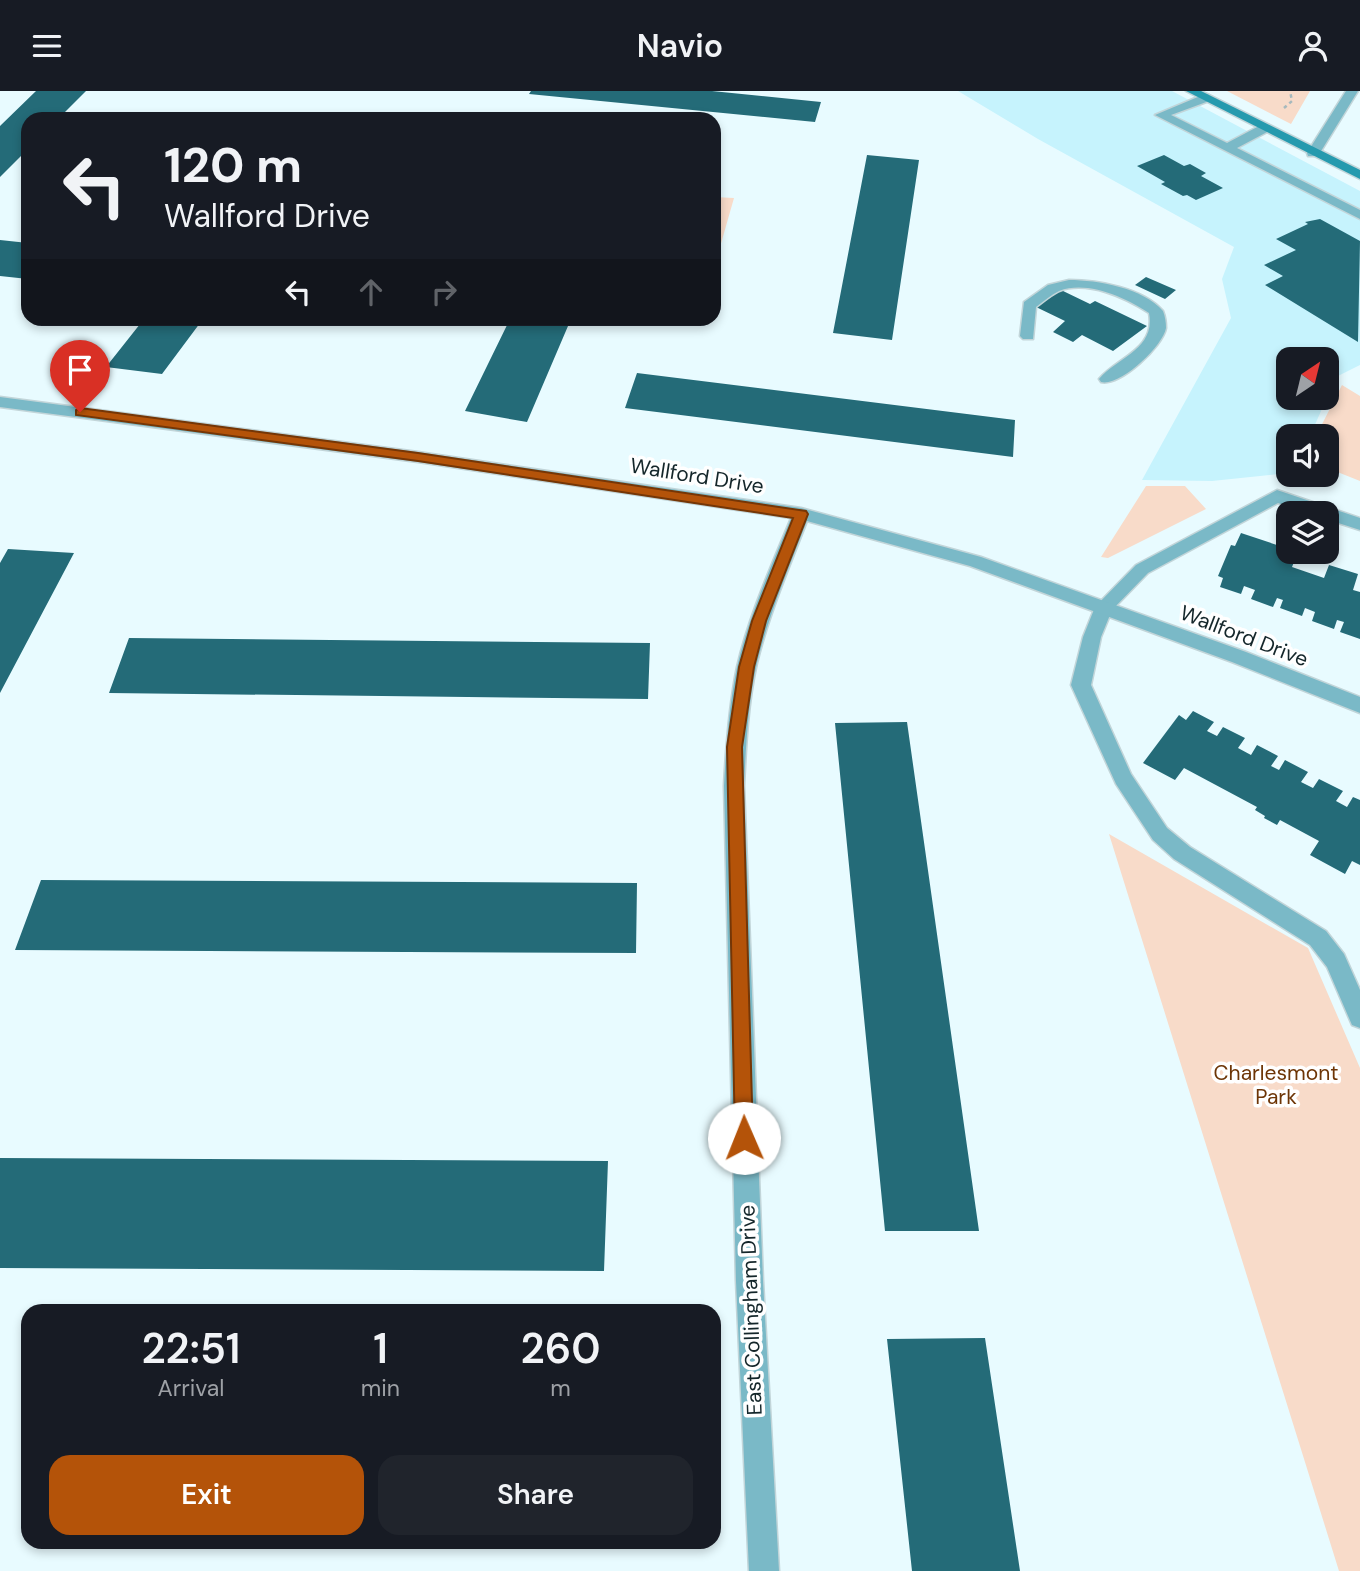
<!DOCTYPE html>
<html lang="en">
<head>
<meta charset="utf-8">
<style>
	:root { --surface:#171b24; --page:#20242c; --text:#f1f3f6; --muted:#9ea1a6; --accent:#b45309 }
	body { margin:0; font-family:"DM Sans",sans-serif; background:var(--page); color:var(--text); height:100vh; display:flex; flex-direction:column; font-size:26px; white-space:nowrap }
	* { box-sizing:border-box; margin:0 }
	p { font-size:23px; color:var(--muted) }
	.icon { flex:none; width:38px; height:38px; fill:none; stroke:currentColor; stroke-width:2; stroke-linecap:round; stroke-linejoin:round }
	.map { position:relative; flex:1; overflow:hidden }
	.sheet { position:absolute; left:21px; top:1213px; width:700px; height:245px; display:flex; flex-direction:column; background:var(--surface); border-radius:21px; box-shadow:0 4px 10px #0003 }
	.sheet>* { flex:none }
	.banner { position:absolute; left:21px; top:21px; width:700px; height:214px; border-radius:21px; box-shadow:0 4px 10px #0003; background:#171b24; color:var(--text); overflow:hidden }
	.needle { width:46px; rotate:35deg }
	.fabs { position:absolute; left:1276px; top:256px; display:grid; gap:14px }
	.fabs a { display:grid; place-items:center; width:63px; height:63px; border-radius:14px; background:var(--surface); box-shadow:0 4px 10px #0003; font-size:35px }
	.pin { position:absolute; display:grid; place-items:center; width:60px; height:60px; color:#fff; margin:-72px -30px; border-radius:50% 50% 50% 0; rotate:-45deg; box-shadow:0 0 7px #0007 }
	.pin .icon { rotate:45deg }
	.me { position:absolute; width:77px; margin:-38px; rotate:359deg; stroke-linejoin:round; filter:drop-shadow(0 0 5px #0008) }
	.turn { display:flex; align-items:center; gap:24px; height:147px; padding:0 28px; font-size:32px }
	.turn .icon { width:91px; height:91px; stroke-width:2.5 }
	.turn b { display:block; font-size:49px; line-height:60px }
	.lanes { display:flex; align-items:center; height:66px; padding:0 28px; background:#0003; justify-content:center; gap:35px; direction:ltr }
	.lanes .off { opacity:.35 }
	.eta { display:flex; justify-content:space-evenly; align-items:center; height:119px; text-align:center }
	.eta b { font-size:42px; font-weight:600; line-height:49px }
	.cta { display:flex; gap:14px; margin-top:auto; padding:14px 28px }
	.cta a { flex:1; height:80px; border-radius:21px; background:var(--accent); color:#fff; font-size:28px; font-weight:600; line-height:80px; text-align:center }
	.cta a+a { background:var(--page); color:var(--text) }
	header { display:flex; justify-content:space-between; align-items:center; height:91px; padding:0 28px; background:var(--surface); font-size:32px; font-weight:600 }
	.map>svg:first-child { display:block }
	.built { fill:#c6f3fd; fill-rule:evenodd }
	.green { fill:#f8dbc9 }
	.building { fill:#246b78 }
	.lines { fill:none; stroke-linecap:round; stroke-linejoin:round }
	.lane-casing { stroke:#c2d5d9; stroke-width:3 }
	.street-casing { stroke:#c2d5d9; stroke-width:3 }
	.secondary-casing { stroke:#c2d5d9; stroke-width:3 }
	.path { stroke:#a6b9bd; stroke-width:2.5; stroke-dasharray:3.5 3.5; stroke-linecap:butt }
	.lane { fill:#7ab9c7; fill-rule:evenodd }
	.street { fill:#7ab9c7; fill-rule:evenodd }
	.secondary { fill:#259aae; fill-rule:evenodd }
	.route { fill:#b45309; stroke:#753606; stroke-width:2 }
	.labels { text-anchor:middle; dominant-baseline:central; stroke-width:7; stroke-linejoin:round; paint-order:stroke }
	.street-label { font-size:21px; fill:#14262a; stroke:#fff }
	.park-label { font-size:21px; fill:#6d3506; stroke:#fff }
</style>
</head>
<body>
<header><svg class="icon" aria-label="menu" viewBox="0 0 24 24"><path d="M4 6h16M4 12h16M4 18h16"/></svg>Navio<svg class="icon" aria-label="person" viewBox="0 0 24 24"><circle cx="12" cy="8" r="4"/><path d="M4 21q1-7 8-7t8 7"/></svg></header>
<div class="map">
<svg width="1360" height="1480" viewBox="0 0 1360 1480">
	<rect width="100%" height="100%" fill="#e8fbff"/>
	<!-- built -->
	<path class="built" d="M 958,0 L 1172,0 L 1360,100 L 1360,274 L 1336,286 L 1310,345 L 1288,345 L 1288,382 L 1212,390 L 1142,389 L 1231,227 L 1222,188 L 1234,156 L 1038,48 ZM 1288,268 L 1326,268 L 1326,306 L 1288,306 Z"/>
	<!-- green -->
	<path class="green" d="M 1227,0 L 1310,0 L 1291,33 Z
		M 714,106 L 734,107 L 720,156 L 714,155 Z
		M 1342,294 L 1360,305 L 1360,390 L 1330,378 L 1326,383 L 1326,345 L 1316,345 Z
		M 1146,395 L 1185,395 L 1206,418 L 1108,467 L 1101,466 Z
		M 1109,743 L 1308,857 L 1360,977 L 1360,1480 L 1339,1480 Z"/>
	<!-- building -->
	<path class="building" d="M 36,0 L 86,0 L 58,28 L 28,28 L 28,58 L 0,86 L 0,35 Z
		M 531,0 L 712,0 L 821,11 L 815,31 L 529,3 Z
		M 867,64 L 919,69 L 892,249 L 833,242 Z
		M 1164,64 L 1184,75 L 1190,73 L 1206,82 L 1201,85 L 1223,97 L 1196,109 L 1187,104 L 1183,105 L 1161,93 L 1165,91 L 1137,75 Z
		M 1320,128 L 1360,150 L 1358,251 L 1265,194 L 1283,185 L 1264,174 L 1296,159 L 1276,148 L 1308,133 L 1305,131 Z
		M 0,149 L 28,152 L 28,188 L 0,185 Z
		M 1146,186 L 1176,199 L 1165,208 L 1135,194 Z
		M 1061,199 L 1090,213 L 1095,210 L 1147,235 L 1113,260 L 1082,244 L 1073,251 L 1053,241 L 1065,230 L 1036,216 Z
		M 144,228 L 203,228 L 162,283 L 106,276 Z
		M 510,228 L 571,228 L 527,331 L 465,320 Z
		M 637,282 L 1015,329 L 1013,366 L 625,317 Z
		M 1241,442 L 1298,461 L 1292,476 L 1324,487 L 1329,474 L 1358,483 L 1353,499 L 1360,501 L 1360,548 L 1340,541 L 1344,531 L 1337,529 L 1334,538 L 1312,530 L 1315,521 L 1305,517 L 1302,525 L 1280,517 L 1283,509 L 1277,507 L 1273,516 L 1251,508 L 1255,499 L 1244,495 L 1241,503 L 1220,496 L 1223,487 L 1218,485 L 1231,454 L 1235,455 Z
		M 8,458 L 74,462 L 0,602 L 0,472 Z
		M 129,547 L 650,552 L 648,608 L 109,602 Z
		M 1193,620 L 1214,631 L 1207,640 L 1217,645 L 1223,636 L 1245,647 L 1238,657 L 1251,664 L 1257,654 L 1278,665 L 1271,675 L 1279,679 L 1285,669 L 1308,681 L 1301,691 L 1313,697 L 1319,688 L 1343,700 L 1336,710 L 1347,716 L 1353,706 L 1360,709 L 1360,774 L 1352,770 L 1345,783 L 1310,764 L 1319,750 L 1280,729 L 1277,734 L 1264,727 L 1265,725 L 1255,719 L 1257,716 L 1184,677 L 1175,689 L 1143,672 L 1179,624 L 1186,629 Z
		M 907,631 L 979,1140 L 885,1140 L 835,632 Z
		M 41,789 L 637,792 L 636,862 L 15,859 Z
		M 0,1067 L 608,1070 L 604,1180 L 0,1177 Z
		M 985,1247 L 1020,1480 L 912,1480 L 887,1248 Z"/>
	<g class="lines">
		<defs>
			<path id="lane" d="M 1346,0 L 1358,0 L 1318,65 L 1308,65 L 1307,62 Z
				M 1205,3 L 1209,4 L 1209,10 L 1171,24 L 1227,52 L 1261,34 L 1269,34 L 1269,40 L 1237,57 L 1360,119 L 1360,128 L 1155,24 Z
				M 1069,189 C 1098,189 1143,197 1163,220 C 1165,225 1166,231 1166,237 C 1163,255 1120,296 1101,291 L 1099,288 C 1118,266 1156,258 1149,222 C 1126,207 1088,189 1059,200 C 1051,204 1044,210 1036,216 L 1033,248 L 1023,248 L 1020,245 L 1024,211 L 1048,194 Z
				M 1277,399 L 1360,427 L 1360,439 L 1326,428 L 1326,422 L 1307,422 L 1278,412 L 1148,482 L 1112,519 L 1101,546 L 1091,594 L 1131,683 L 1167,737 L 1190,756 L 1326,840 L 1344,863 L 1360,899 L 1360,937 L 1352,934 L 1327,876 L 1310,854 L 1174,768 L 1153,749 L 1116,693 L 1071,594 L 1083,546 L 1095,516 L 1136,474 Z"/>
			<path id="street" d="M 0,306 L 418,361 L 801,417 L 981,466 L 1246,561 L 1360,606 L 1360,622 L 1232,571 L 970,475 L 807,430 C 789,477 769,523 757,572 C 748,612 746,654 744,695 L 763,1190 L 779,1480 L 749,1480 L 736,1190 L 724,695 C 726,655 729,615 737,576 C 749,524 771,476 791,427 L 418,371 L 0,316 Z"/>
			<path id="secondary" d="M 1186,0 L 1201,0 L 1360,79 L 1360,88 Z"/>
		</defs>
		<!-- lane casing -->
		<use href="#lane" class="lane-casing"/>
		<!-- street casing -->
		<use href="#street" class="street-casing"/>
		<!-- secondary casing -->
		<use href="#secondary" class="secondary-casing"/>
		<!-- path -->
		<path class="path" d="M 1284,17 L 1292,10 L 1290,0"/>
		<!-- lane -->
		<use href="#lane" class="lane"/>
		<!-- street -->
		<use href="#street" class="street"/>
		<!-- secondary -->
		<use href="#secondary" class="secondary"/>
	</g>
	<!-- route -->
	<path class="route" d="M 80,317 L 418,362 L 806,420 L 808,423 L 766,530 L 754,576 L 742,656 L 753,1047 L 751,1053 L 744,1056 L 737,1053 L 735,1047 L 727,656 L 739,576 L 752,530 L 793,427 L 418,370 L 76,324 L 76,319 Z"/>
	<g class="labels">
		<!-- street labels -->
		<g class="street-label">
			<text transform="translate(697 385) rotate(9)">Wallford Drive</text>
			<text transform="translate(1244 545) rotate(21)">Wallford Drive</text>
			<text transform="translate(751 1219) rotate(-92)">East Collingham Drive</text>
		</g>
		<!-- park labels -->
		<g class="park-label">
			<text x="1276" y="982">Charlesmont<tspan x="1276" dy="24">Park</tspan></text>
		</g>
	</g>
</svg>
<div class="fabs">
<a><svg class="needle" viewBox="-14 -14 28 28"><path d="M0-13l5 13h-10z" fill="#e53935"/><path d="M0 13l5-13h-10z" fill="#9ea1a6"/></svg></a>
<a><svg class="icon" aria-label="sound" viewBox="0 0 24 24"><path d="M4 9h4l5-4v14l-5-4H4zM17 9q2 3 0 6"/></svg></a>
<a><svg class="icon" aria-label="layers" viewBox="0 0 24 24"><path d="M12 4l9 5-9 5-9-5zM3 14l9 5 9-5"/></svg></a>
</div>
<div class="pin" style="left:80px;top:321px;background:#d93025"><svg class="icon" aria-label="arrive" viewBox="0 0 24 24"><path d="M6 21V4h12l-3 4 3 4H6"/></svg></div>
<svg class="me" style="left:744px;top:1047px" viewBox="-20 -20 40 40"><circle r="19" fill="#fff"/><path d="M0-13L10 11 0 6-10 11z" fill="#b45309"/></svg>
<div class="banner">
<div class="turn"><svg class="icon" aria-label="left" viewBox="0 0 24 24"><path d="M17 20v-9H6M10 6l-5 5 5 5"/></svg><div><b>120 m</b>Wallford Drive</div></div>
<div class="lanes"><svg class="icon" aria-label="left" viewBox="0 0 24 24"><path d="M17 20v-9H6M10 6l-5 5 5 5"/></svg><svg class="icon off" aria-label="ahead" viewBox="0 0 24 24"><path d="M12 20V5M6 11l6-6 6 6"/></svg><svg class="icon off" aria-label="right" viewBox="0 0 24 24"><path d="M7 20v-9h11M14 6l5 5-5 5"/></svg></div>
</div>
<section class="sheet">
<div class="eta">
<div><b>22:51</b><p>Arrival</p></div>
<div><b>1</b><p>min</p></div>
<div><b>260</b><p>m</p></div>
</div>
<div class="cta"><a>Exit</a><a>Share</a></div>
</section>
</div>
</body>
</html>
